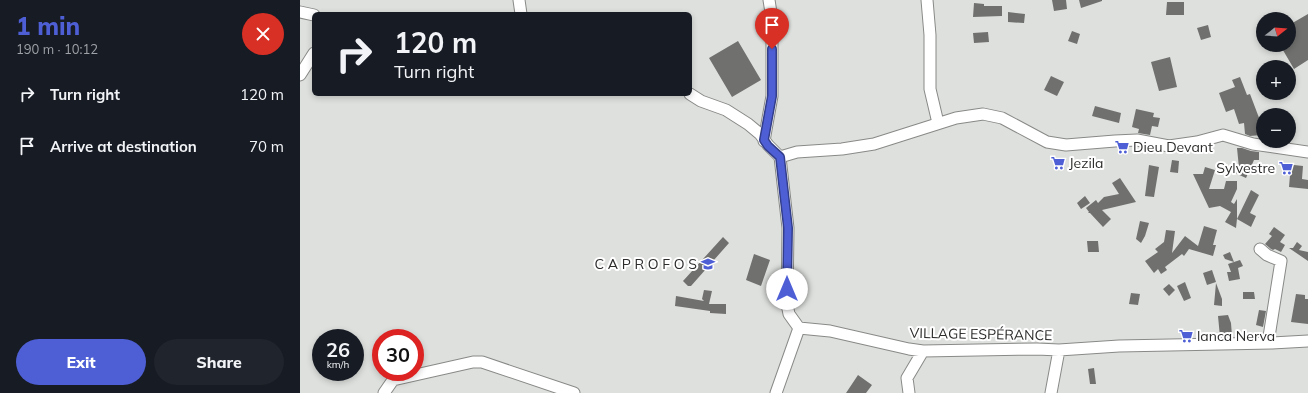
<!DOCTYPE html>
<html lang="en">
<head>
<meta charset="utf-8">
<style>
	:root { --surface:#171b24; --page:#20242c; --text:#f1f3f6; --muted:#9ea1a6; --accent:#4e5fd5 }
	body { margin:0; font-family:Mulish,sans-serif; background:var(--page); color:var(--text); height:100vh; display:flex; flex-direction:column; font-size:15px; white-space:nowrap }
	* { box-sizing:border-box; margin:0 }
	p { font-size:13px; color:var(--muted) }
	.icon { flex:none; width:22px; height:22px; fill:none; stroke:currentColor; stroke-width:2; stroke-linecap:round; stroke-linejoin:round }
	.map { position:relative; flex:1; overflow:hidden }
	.sheet { display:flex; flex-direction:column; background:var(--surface); width:300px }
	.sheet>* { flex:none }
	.hud { position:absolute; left:12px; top:12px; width:380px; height:84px; border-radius:6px; box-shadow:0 2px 6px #0003; background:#171b24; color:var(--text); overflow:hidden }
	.needle { width:26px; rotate:73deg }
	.tools { position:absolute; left:956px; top:12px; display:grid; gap:8px }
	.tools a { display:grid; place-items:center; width:40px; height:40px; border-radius:50%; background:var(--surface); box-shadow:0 2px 6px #0003; font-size:20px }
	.speed { position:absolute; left:12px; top:329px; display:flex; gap:8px; font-size:20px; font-weight:700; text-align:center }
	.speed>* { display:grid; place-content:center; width:52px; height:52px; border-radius:50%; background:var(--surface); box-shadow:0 2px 6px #0003; line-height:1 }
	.speed small { font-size:10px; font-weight:400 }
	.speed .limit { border:6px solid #d22; background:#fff; color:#111 }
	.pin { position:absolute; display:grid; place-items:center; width:34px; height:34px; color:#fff; margin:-41px -17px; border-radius:50% 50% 50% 0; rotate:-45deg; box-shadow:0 0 4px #0007 }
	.pin .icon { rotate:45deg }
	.me { position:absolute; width:44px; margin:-22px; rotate:0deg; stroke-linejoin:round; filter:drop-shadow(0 0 3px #0008) }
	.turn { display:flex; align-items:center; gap:14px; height:84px; padding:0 16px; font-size:18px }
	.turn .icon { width:52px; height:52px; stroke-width:2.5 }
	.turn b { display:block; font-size:28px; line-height:34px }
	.round { display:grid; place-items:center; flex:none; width:42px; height:42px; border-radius:21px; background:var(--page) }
	.summary { display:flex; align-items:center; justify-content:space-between; height:68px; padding:0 16px }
	h1 { font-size:24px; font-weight:800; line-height:30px; color:var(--accent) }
	.button { display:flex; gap:8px; margin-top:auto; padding:8px 16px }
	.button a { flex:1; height:46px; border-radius:24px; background:var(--accent); color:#fff; font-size:16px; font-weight:800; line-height:46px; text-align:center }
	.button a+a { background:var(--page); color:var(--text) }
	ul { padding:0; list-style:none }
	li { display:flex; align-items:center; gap:12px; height:52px; padding:0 16px }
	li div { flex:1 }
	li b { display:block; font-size:15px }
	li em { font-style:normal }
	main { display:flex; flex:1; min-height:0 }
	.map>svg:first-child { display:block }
	.building { fill:#70716f }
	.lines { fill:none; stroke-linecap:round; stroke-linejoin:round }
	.minor-casing { stroke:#888a87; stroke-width:13 }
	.minor { stroke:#fff; stroke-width:11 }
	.route-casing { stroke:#333e8a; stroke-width:10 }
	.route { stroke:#4e5fd5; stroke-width:7 }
	.labels { text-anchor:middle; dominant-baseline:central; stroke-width:4; stroke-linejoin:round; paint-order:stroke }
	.poi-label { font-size:14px; fill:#2c2c2b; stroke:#fff; text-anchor:start }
	.street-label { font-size:14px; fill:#2c2c2b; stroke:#fff }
</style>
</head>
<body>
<main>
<section class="sheet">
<div class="summary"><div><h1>1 min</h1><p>190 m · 10:12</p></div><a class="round" style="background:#d93025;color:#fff"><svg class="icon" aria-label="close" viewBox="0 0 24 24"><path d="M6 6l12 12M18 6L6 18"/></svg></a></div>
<ul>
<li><svg class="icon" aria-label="right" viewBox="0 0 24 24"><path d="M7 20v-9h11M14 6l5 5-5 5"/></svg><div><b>Turn right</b></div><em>120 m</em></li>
<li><svg class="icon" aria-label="arrive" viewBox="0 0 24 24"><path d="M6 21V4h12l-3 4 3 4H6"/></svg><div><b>Arrive at destination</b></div><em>70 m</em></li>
</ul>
<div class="button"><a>Exit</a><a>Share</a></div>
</section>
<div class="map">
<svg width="1008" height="393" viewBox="0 0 1008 393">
	<rect width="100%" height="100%" fill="#dee0dd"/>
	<!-- building -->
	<path class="building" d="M 752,0 L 766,0 L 767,9 L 754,11 Z
		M 779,0 L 802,0 L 802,1 L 781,8 Z
		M 867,2 L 884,2 L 884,15 L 866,15 Z
		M 674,3 L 684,4 L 684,6 L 702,6 L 702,16 L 673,17 Z
		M 708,12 L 725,14 L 724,23 L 708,22 Z
		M 1008,14 L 1008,60 L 994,69 L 980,45 L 989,45 L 989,25 Z
		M 908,25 L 911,37 L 901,40 L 897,28 Z
		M 772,31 L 780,34 L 777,44 L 768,41 Z
		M 688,32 L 689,42 L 674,43 L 673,33 Z
		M 438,41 L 461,80 L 432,97 L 409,58 Z
		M 870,57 L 877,87 L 859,91 L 851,62 Z
		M 751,76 L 764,82 L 757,96 L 744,90 Z
		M 940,77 L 947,95 L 950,94 L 961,123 L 963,123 L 963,129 L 961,130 L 961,135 L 950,136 L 945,134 L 944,123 L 939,124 L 934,109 L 926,112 L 919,93 L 935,87 L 932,80 Z
		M 795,106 L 821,113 L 819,123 L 792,116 Z
		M 836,109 L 854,113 L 853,117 L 860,118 L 858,127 L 852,126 L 850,135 L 838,133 L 839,129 L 832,127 Z
		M 937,148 L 942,148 L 951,151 L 959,152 L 959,160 L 954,160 L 946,178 L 924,168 L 939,168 Z
		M 872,160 L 879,161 L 878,173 L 870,172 Z
		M 985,164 L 1003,166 L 1002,179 L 1008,180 L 1008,189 L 989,187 L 990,175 L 982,172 Z
		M 849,165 L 859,167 L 854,197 L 845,196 Z
		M 905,167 L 915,170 L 909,189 L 924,189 L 926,181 L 937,181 L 937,189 L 931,202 L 934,204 L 937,199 L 937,219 L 951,190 L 959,195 L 950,213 L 956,216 L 951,227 L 937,219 L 936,228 L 925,222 L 931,212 L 920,206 L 909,208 L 893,174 L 903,174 Z
		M 820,178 L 836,202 L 802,210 L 811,219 L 803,227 L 790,213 L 788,213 L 789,212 L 786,208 L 796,200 L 798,203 L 804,197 L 819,194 L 812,183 Z
		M 785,196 L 790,203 L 781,209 L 777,203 Z
		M 840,221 L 849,223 L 845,236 L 841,243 L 836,239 Z
		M 904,226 L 917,230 L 913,245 L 916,245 L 913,256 L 889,249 L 884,256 L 882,254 L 865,267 L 867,270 L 861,274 L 858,269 L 854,273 L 845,261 L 858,252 L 855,249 L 864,242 L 866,230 L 875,231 L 872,253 L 885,236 L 898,246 Z
		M 974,227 L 985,235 L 980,242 L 985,245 L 981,252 L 975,249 L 973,250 L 971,249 L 965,244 L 972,236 L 969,234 Z
		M 423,237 L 429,243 L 391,286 L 388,286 L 383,281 Z
		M 787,241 L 798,241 L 799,252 L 788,252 Z
		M 997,242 L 1002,246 L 999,250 L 1008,252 L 1008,261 L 989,248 L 993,248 Z
		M 930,252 L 934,262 L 925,259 L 923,255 Z
		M 454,254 L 470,260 L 461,286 L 446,280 Z
		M 940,260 L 943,266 L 938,268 L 940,279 L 929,281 L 927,272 L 931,272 L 928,264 Z
		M 912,270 L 916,282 L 907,285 L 903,273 Z
		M 885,282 L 891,298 L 884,301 L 877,286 Z
		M 916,283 L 922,299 L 922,306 L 914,305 Z
		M 869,284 L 875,290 L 869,296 L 863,289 Z
		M 404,290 L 412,291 L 409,304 L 426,304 L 426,314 L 410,313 L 410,311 L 375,306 L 376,296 L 404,301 L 402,299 Z
		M 943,292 L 954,292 L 955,299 L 943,299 Z
		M 831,293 L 840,294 L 838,305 L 829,304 Z
		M 996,294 L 1005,295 L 1005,299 L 1008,299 L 1008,324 L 991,322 Z
		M 959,310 L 966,311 L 963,327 L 956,325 Z
		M 928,315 L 931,323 L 932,336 L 920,337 L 918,316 Z
		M 794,368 L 796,384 L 790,384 L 788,369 Z
		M 558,375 L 572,385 L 566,393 L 546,393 Z"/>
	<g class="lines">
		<defs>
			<path id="minor" d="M 219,0 L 221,14
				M 627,0 L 630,35 L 630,89 L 638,123
				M 0,12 L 14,15
				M 0,75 L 14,53
				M 390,94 L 401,101 L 426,110 L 448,124 L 460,134 L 468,145 L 480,157 L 488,228 L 487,304 L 489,314 L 499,328 L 530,331 L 609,349 L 623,351 L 737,349 L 759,350 L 819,346 L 972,343 L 1008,341
				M 464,141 L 472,96 L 472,19 L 469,0
				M 480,157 L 497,152 L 542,149 L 574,144 L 656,118 L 683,114 L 702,118 L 747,142 L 766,145 L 815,141 L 837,140 L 869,146 L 897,142 L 923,135 L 953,144 L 1008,152
				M 960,249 L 967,255 L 981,261 L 968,343
				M 84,393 L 93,380 L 173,362 L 182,362 L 274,393
				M 476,393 L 499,328
				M 609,393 L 607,378 L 623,351
				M 751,393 L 759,350"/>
		</defs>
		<!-- minor casing -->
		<use href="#minor" class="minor-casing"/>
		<!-- minor -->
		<use href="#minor" class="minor"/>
	</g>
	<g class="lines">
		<defs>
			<path id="route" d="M 472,49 L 472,96 L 464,140 L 468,146 L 480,157 L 488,228 L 487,289"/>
		</defs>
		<!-- route casing -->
		<use href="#route" class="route-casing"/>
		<!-- route -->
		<use href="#route" class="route"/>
	</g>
	<!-- icons -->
	<defs>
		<symbol id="supermarket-bare" viewBox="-9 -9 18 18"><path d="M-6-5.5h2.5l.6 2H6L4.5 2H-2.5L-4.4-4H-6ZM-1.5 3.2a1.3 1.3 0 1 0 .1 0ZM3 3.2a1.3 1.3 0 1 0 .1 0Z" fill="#4e5fd5" stroke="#fff" stroke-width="2.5" paint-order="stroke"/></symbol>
		<symbol id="school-bare" viewBox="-9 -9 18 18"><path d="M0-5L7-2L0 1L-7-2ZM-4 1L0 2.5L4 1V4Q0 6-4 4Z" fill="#4e5fd5" stroke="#fff" stroke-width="2.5" paint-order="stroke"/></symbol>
	</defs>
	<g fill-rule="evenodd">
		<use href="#supermarket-bare" x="812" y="137" width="20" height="20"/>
		<use href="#supermarket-bare" x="748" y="153" width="20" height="20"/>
		<use href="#supermarket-bare" x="976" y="158" width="20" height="20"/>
		<use href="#school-bare" x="398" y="254" width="20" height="20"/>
		<use href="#supermarket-bare" x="876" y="326" width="20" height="20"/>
	</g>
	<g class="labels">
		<!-- poi labels -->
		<g class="poi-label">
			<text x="833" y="147">Dieu Devant</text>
			<text x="769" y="163">Jezila</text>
			<text x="975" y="168" text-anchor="end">Sylvestre</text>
			<text x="397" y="264" text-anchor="end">C A P R O F O S</text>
			<text x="897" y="336">lanca Nerva</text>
		</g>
		<!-- street labels -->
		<g class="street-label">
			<text transform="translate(681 334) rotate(1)">VILLAGE ESPÉRANCE</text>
		</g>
	</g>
</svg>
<div class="tools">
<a><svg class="needle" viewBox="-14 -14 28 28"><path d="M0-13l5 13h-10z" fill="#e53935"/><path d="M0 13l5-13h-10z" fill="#9ea1a6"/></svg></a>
<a>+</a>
<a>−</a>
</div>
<div class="speed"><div>26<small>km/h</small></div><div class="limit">30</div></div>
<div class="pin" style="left:472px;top:49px;background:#d93025"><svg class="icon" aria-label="arrive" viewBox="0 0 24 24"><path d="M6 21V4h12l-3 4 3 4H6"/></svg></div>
<svg class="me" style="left:487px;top:289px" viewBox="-20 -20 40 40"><circle r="19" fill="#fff"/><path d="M0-13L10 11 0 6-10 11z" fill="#4e5fd5"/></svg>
<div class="hud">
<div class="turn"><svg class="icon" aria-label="right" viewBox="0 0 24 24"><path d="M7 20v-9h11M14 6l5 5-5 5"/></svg><div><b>120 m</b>Turn right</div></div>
</div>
</div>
</main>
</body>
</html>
